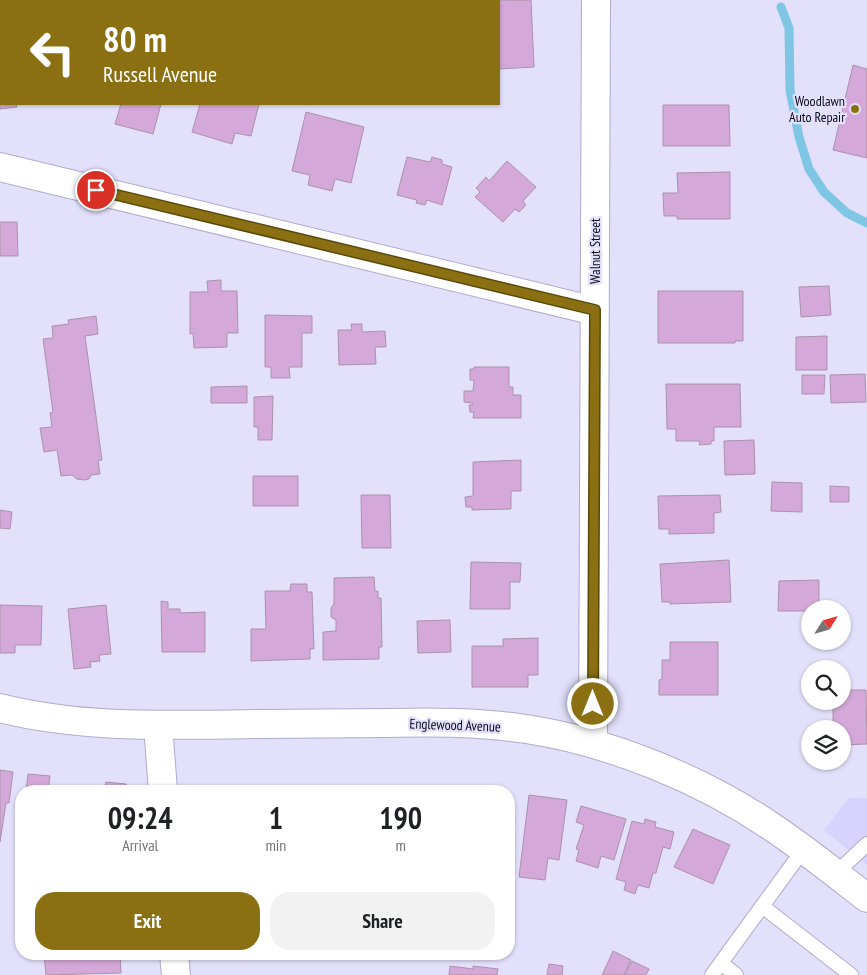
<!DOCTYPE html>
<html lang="en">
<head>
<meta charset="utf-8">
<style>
	:root { --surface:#fff; --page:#f2f2f2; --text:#202124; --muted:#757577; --accent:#8a7012 }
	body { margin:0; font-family:"PT Sans Narrow",sans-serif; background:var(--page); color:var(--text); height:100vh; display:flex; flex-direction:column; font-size:19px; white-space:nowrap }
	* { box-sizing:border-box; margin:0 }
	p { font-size:16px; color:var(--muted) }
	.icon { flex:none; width:28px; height:28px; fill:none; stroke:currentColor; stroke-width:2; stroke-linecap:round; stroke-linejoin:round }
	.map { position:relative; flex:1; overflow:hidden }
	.side { position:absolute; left:15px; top:785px; width:500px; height:175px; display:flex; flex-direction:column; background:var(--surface); border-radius:20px; box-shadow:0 1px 4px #0004 }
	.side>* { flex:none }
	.banner { position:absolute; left:0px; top:0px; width:500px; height:105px; box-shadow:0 1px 4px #0004; background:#8a7012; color:#fff; overflow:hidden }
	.needle { width:32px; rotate:53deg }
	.fabs { position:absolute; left:801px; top:600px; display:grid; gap:10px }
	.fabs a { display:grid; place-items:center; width:50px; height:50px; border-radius:50%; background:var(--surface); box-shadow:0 1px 4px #0004; font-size:25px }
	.pin { position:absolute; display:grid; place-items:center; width:42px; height:42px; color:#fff; margin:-21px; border:2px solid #fff; border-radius:50%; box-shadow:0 1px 5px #0007 }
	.me { position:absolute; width:55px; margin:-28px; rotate:0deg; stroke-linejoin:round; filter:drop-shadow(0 0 4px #0008) }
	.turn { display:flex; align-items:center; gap:18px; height:105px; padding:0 20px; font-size:22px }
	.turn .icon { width:65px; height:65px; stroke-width:2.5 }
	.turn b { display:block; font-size:35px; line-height:42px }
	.eta { display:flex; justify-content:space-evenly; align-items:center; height:85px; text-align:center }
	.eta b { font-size:30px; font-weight:600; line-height:35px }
	.primary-button { display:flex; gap:10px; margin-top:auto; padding:10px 20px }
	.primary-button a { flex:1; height:58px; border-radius:20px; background:var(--accent); color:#fff; font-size:20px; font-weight:600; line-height:58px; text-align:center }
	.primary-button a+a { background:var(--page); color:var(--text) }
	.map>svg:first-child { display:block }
	.built { fill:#d8d3fd }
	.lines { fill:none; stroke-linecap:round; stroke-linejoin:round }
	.stream { stroke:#7ec6e4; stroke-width:9 }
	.building { fill:#d4a8d9; stroke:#aa92ad }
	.service-casing { stroke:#afabcd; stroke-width:16 }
	.minor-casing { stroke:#afabcd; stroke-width:30 }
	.service { stroke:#fff; stroke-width:14 }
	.minor { stroke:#fff; stroke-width:28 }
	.route-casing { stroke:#5a490c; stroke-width:12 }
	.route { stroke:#8a7012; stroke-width:9 }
	.poi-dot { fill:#8a7012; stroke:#e3e0fc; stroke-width:2 }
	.labels { text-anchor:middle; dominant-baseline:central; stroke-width:4.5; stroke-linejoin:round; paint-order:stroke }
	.poi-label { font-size:14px; fill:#0e0c18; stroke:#e3e0fc; text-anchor:end }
	.street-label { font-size:14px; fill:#0e0c18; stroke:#e3e0fc }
</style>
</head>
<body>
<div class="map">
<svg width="867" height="975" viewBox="0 0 867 975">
	<rect width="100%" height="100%" fill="#e3e0fc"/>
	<!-- built -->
	<path class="built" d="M 849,798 L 867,798 L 867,865 L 824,830 Z"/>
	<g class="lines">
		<!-- stream -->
		<path class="stream" d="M 781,7 L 789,28 L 790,90 L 799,137 L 809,169 L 824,192 L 847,213 L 867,223"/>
	</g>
	<!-- building -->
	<path class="building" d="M 395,0 L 531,0 L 534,67 L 499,69 L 499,1 Z
		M 853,65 L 867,69 L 867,158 L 833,150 Z
		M 1,75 L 1,104 L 16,104 L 17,107 L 0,109 Z
		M 121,104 L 161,104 L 153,134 L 115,124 Z
		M 200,104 L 259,104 L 251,136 L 235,133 L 232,144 L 192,132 Z
		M 663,105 L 729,105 L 730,146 L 663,146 Z
		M 306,112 L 364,127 L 351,183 L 335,179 L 332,191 L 308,185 L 310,175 L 292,171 Z
		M 407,157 L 430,162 L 432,157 L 442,160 L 442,164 L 452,167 L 442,205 L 427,200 L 425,205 L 416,203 L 417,200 L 397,195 Z
		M 507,161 L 536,187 L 523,201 L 526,205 L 519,212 L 515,209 L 503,222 L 475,197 L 480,192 L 476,188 L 486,177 L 489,181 Z
		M 730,172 L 730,219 L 677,219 L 677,216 L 664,216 L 663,193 L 678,193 L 677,173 Z
		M 0,222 L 17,222 L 18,256 L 0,256 Z
		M 221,280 L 221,291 L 237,291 L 238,333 L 227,333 L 227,347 L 194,348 L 193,333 L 190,334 L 190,292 L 208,292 L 207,281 Z
		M 829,286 L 831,315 L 801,317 L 799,287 Z
		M 658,291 L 743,291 L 743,341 L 735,341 L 735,343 L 658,343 Z
		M 265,315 L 312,316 L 312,333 L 302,333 L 302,367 L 289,367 L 290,378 L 271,378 L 271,367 L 265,367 Z
		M 96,316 L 98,334 L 85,336 L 102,460 L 98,461 L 100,474 L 91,475 L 89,479 L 84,480 L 77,479 L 72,475 L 61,476 L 57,450 L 44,452 L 40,428 L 52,427 L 50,413 L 53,412 L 43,339 L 53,338 L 52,326 L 69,324 L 68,320 Z
		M 351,324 L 362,324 L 362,332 L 385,331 L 386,347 L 375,347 L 376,364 L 339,365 L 338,330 L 352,330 Z
		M 827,336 L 827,370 L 796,370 L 796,337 Z
		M 474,367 L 509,367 L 509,387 L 513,387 L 513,395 L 521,395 L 521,418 L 473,418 L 474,412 L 470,412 L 469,405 L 473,405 L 472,403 L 464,402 L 464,391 L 473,391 L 474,380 L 470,380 L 470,369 L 474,369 Z
		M 865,374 L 866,402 L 831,403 L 830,375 Z
		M 802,375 L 825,375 L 824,394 L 802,394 Z
		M 666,384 L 740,384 L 741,427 L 714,427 L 714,441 L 711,441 L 711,444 L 699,445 L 700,441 L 676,441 L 676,429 L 667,429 Z
		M 247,386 L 247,403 L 211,403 L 211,387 Z
		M 273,396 L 272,440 L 258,440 L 258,427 L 254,427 L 254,397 Z
		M 754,440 L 755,474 L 725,475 L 724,441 Z
		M 521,460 L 521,491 L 511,491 L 511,509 L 472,510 L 472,507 L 466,507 L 465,497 L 473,496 L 473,462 Z
		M 253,476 L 298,476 L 298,506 L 253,506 Z
		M 772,482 L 802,483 L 802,512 L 771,511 Z
		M 830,486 L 849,487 L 849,502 L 830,502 Z
		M 361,495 L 390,495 L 391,548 L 362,548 Z
		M 720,495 L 721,512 L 714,513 L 714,533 L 669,534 L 669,529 L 659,529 L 658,496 Z
		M 0,510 L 12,512 L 10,529 L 0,528 Z
		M 729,560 L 731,602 L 670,604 L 670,602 L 662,602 L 660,564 Z
		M 471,562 L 521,563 L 520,582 L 510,582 L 510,609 L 470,609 Z
		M 374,577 L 375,591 L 378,591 L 378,598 L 381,598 L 382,647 L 379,647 L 379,659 L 323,660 L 323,632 L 336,631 L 336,620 L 331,617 L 331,608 L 334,604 L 334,578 Z
		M 819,580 L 819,609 L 810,609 L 810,611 L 778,611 L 779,581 Z
		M 291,584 L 307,584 L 307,592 L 312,592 L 314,649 L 310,649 L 310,659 L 251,661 L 251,629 L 266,629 L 265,591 L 290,591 Z
		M 161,601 L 168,602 L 168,609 L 180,609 L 180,613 L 205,612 L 205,652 L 162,652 Z
		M 0,605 L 42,606 L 41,645 L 15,645 L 15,653 L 0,653 Z
		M 106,605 L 111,654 L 99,655 L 100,661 L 90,662 L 91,667 L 74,669 L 68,609 Z
		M 450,620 L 451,652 L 418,653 L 417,621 Z
		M 538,638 L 538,675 L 528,675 L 528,687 L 472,687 L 472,646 L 503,646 L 503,639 Z
		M 670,642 L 718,642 L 718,695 L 659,695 L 659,680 L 662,679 L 662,660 L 670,660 Z
		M 842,690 L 866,690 L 867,744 L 842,745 L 842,729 L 833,729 L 833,701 L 842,701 Z
		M 0,770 L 13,772 L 9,803 L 6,803 L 0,842 Z
		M 28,774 L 50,776 L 48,791 L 26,791 Z
		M 106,782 L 126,784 L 126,791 L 105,791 Z
		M 529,795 L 567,800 L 559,860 L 548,858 L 545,880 L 519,877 Z
		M 581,806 L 626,819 L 614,860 L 601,856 L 598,868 L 576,861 L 579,850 L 576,849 L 584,825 L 576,822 Z
		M 645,819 L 656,822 L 655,827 L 674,832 L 670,849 L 663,847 L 656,873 L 653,873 L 649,888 L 638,885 L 635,894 L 624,890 L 626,882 L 616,879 L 632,821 L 644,824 Z
		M 693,829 L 730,845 L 713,884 L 674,867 Z
		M 613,951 L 631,960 L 624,975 L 602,975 Z
		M 44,954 L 120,954 L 121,973 L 46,975 Z
		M 632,961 L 649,969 L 646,975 L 625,975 Z
		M 549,964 L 563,966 L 562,975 L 547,975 Z
		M 450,966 L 473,969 L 473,966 L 498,969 L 497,975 L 449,975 Z"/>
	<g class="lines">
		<defs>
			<path id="service" d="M 835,874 L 867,844
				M 762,906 L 851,975
				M 721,963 L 736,975
				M 712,975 L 803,850"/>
			<path id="minor" d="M 0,167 L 595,311
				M 0,708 C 83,729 170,725 256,724 C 300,724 344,723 389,723 C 435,722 480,722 526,729 C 611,742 701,779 772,827 C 805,849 836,874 867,898
				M 158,725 L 163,791
				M 593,743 L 596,0
				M 174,954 L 176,975"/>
		</defs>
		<!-- service casing -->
		<use href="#service" class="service-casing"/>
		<!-- minor casing -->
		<use href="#minor" class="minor-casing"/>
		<!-- service -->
		<use href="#service" class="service"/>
		<!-- minor -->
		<use href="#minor" class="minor"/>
	</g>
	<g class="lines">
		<defs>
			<path id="route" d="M 96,190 L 595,310 L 593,704"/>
		</defs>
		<!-- route casing -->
		<use href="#route" class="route-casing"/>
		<!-- route -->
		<use href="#route" class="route"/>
	</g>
	<!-- markers -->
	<circle class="poi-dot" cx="855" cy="109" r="5"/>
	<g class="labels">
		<!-- poi labels -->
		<g class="poi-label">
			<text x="845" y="101">Woodlawn<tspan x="845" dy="16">Auto Repair</tspan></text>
		</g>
		<!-- street labels -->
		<g class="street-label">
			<text transform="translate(595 251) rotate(-90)">Walnut Street</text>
			<text transform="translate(455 725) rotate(2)">Englewood Avenue</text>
		</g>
	</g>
</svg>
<div class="fabs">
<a><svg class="needle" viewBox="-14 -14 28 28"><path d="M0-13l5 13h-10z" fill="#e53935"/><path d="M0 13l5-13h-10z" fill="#757577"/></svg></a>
<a><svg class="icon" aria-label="search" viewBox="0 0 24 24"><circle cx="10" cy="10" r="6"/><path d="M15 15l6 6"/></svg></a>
<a><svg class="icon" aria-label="layers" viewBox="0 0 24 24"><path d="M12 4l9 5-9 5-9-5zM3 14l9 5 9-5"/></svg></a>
</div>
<div class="pin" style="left:96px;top:190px;background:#d93025"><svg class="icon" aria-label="arrive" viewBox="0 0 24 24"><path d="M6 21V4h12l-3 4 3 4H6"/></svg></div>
<svg class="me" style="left:593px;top:704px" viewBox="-20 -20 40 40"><circle r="17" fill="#8a7012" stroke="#fff" stroke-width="3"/><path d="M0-11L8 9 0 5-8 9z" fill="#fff"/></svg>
<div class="banner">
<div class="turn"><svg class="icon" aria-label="left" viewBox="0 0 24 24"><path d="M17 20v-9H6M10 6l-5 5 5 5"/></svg><div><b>80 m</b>Russell Avenue</div></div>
</div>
<section class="side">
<div class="eta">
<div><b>09:24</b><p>Arrival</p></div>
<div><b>1</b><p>min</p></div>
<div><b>190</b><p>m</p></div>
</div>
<div class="primary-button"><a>Exit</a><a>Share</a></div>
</section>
</div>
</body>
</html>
